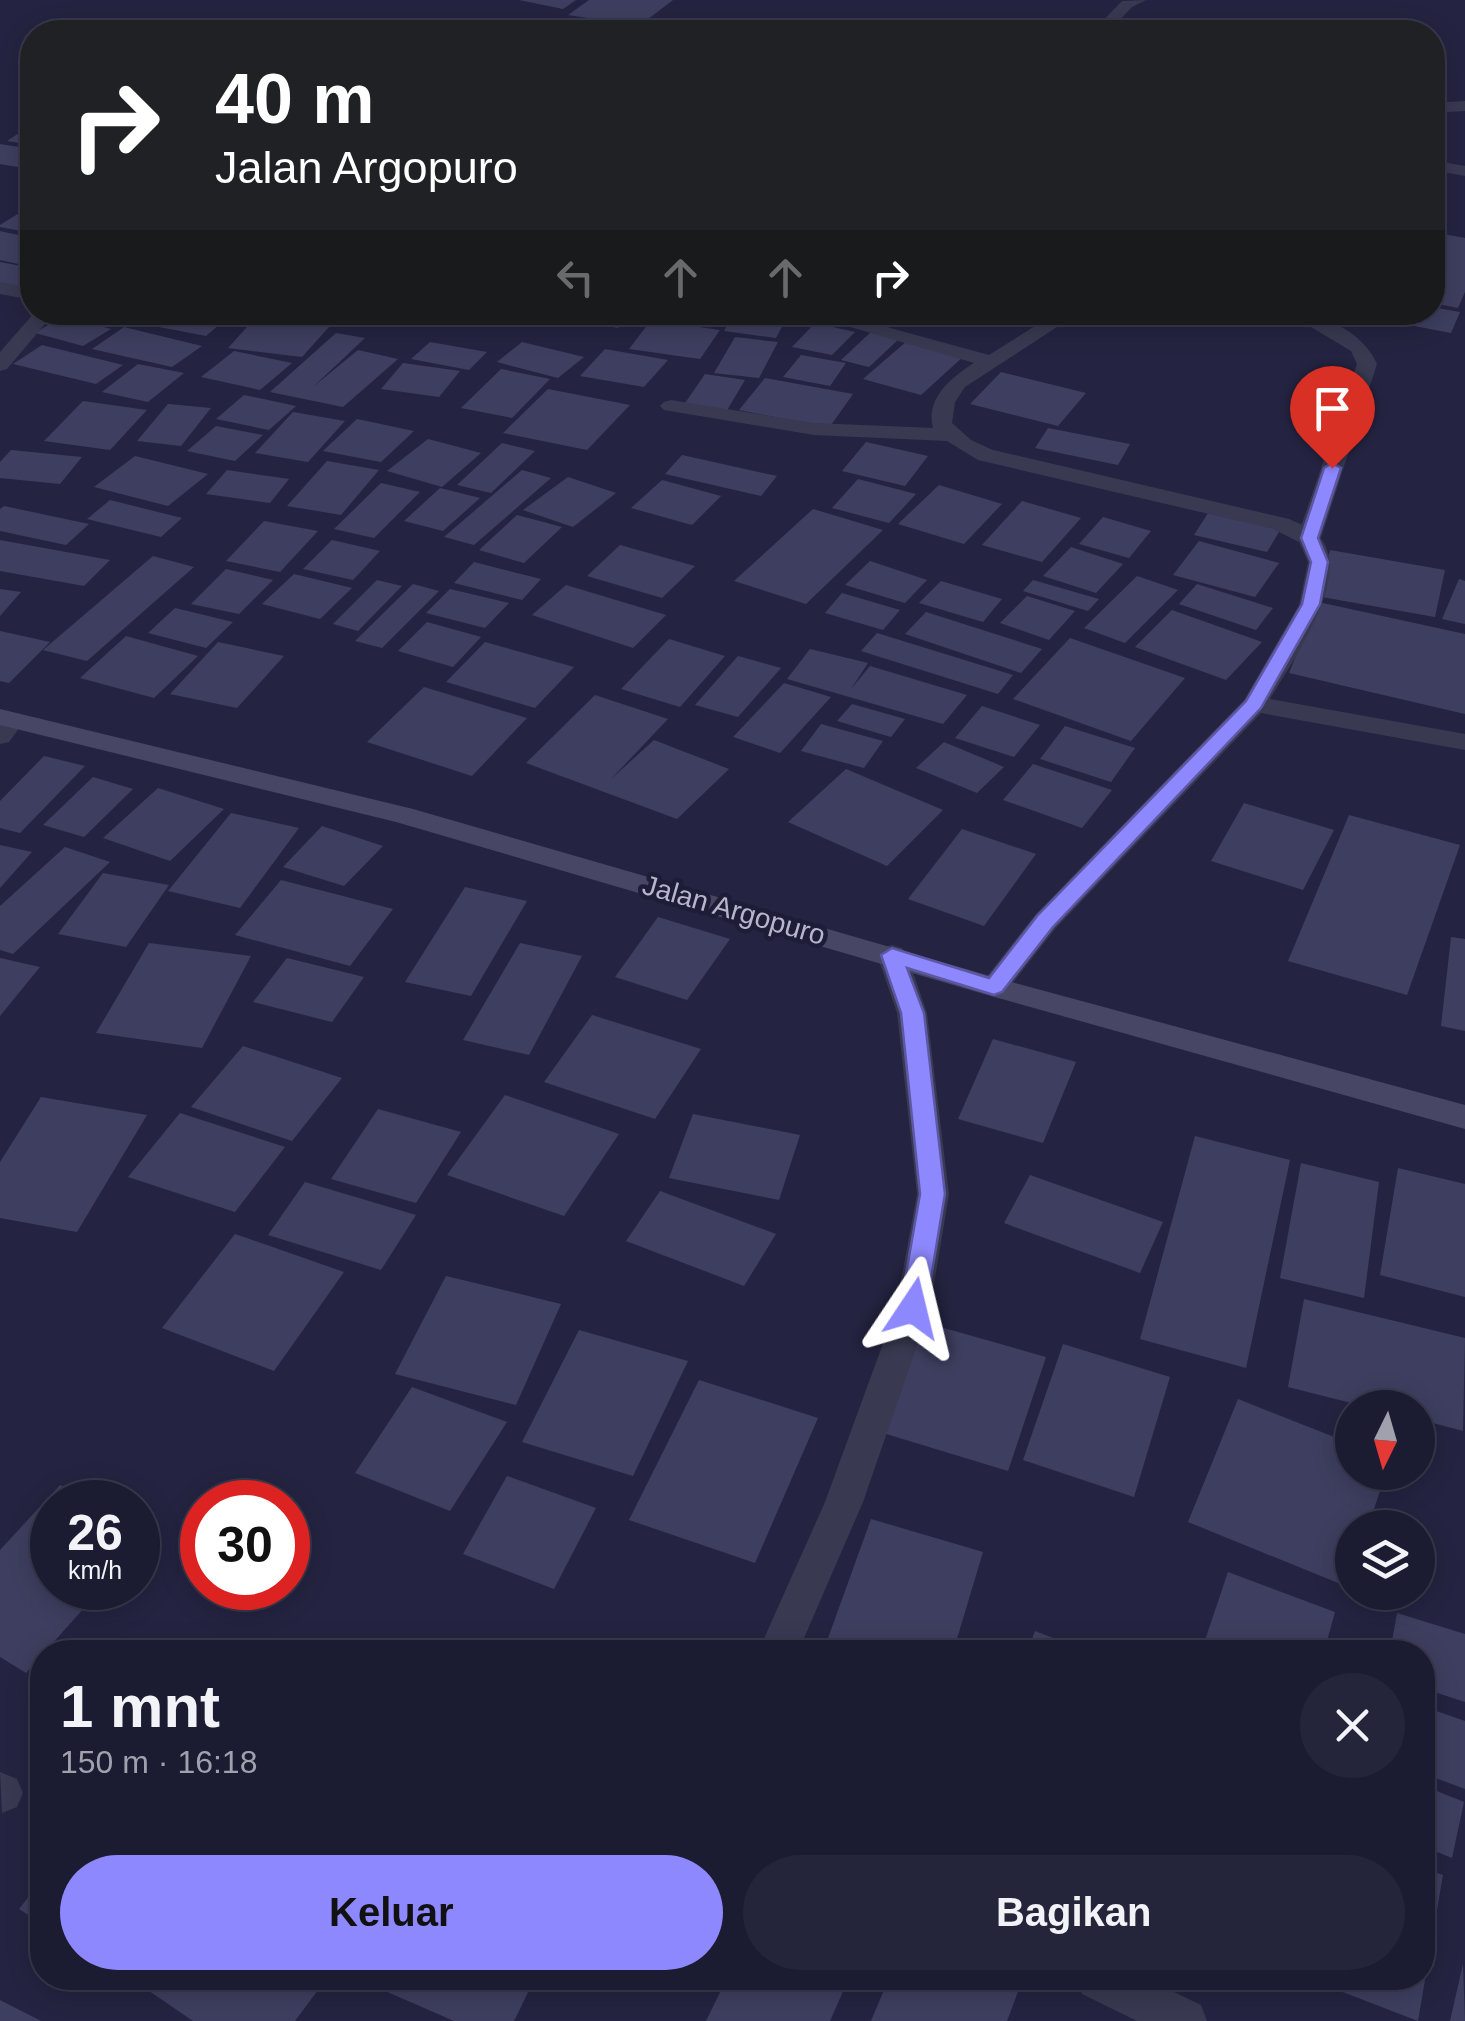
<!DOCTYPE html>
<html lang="id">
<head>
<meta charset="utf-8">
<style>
	:root { --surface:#1b1b32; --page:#24243a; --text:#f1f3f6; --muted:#a0a1ac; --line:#39394d; --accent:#8e88fe }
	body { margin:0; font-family:Helvetica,sans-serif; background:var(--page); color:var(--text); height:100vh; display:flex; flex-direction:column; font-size:38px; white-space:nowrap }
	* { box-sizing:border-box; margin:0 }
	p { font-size:32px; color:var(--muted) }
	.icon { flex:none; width:55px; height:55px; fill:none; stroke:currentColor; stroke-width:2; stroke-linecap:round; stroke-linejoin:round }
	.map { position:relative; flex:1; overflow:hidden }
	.details { position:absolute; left:30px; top:1640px; width:1405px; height:350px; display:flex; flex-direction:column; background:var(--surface); border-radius:40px; box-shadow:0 5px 25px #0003,0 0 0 2px var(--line) }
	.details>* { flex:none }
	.top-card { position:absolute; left:20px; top:20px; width:1425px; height:305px; border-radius:40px; box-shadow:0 5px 25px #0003,0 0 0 2px var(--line); background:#202124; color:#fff; overflow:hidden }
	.needle { width:65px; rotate:185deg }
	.controls { position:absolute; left:1335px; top:1390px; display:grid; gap:20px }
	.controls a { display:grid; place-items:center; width:100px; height:100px; border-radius:50%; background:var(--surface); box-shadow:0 5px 25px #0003,0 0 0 2px var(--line); font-size:50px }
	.speed { position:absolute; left:30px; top:1480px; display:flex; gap:20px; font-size:50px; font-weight:700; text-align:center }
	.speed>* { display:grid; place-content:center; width:130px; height:130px; border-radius:50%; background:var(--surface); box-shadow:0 5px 25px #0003,0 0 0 2px var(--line); line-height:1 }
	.speed small { font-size:25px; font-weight:400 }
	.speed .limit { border:15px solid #d22; background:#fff; color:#111 }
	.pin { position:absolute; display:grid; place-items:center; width:85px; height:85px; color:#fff; margin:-102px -42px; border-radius:50% 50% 50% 0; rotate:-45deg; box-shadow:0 0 10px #0007 }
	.pin .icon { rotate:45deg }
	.me { position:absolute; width:110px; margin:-55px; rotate:10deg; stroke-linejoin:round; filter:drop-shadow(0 0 8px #0008) }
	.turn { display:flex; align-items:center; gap:35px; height:210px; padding:0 30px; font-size:45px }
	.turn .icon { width:130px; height:130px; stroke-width:2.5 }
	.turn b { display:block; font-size:70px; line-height:85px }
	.lanes { display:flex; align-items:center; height:95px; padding:0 30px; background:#0003; justify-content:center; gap:50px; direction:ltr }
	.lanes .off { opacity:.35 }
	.round { display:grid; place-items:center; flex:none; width:105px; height:105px; border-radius:52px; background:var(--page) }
	.head { display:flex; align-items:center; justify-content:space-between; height:170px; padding:0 30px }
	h1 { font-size:60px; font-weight:600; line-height:75px }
	.primary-button { display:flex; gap:20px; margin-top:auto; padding:20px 30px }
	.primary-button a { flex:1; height:115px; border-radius:60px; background:var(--accent); color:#111; font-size:40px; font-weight:600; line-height:115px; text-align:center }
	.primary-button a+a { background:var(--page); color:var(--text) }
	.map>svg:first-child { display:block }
	.building { fill:#3e3e60 }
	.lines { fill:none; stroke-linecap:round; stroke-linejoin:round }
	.lane { fill:#393952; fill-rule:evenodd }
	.street { fill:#393952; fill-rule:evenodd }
	.secondary { fill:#484665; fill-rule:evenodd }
	.route { fill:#8e88fe; stroke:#5c58a5; stroke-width:2.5 }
	.labels { text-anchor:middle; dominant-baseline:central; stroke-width:9; stroke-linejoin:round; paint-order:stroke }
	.street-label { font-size:28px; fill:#b7b5cc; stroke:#1e1d37 }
</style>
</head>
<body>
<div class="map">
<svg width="1465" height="2021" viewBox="0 0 1465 2021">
	<rect width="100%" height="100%" fill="#242442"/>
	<!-- building -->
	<path class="building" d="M 519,0 L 576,0 L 563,9 Z
		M 589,0 L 673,0 L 639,26 L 568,15 Z
		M 25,129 L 32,131 L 32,145 L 7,141 Z
		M 0,144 L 32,149 L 32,157 L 17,167 L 0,164 Z
		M 32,205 L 32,233 L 0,227 L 0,225 Z
		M 0,231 L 32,238 L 32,267 L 0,260 Z
		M 1432,232 L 1465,238 L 1465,292 L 1458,308 L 1432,303 Z
		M 0,262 L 32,268 L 32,289 L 0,284 Z
		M 1432,307 L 1460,312 L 1451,333 L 1351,314 L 1432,312 Z
		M 157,312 L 234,312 L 206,336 L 143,324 Z
		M 261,312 L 306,312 L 294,321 Z
		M 452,312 L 512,312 L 500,323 Z
		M 532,312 L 587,312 L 576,323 Z
		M 597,312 L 632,312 L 618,328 L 587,322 Z
		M 646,312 L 720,312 L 708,326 Z
		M 735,312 L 790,312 L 776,338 L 724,331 Z
		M 964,312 L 1013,312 L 1003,323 Z
		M 63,316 L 111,329 L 83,346 L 35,333 Z
		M 255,318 L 292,323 L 329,327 L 302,357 L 228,348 Z
		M 651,320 L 720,330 L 700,359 L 629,349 Z
		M 815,323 L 855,332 L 832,355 L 792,347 Z
		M 124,327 L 202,346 L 172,367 L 92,349 Z
		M 873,330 L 901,337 L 869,367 L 841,360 Z
		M 336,333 L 365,338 L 313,387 L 358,350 L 398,359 L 343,407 L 270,392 Z
		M 735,337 L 778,342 L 759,378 L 714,373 Z
		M 907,341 L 964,356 L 921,395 L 863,379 Z
		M 430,342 L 487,352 L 469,370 L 411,359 Z
		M 522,342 L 584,357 L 558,378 L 497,362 Z
		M 42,345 L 123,365 L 96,384 L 13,364 Z
		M 605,349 L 668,360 L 644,387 L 580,376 Z
		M 234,351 L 292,363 L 260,390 L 201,377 Z
		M 801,355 L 846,363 L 830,386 L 783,377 Z
		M 403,363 L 460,371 L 439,397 L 381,389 Z
		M 138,364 L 184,373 L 148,402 L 102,392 Z
		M 501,369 L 550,379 L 512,418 L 461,408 Z
		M 1001,372 L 1086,393 L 1058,426 L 970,404 Z
		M 705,374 L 745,380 L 726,412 L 683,406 Z
		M 765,378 L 853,394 L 829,428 L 739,410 Z
		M 548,389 L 630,405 L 587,450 L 503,433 Z
		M 244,395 L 296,406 L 269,430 L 216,419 Z
		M 83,401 L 147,410 L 110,450 L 44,441 Z
		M 168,404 L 211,408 L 181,446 L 137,441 Z
		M 293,412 L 345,421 L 308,462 L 255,453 Z
		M 357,419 L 414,431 L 381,462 L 323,451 Z
		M 216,426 L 263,435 L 235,461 L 187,451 Z
		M 1048,428 L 1130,444 L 1118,465 L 1035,448 Z
		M 428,439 L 481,453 L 442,487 L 387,471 Z
		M 866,442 L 928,456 L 905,486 L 842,471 Z
		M 502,443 L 535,451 L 491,493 L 457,485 Z
		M 11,450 L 82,457 L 60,484 L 0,478 L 0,462 Z
		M 682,455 L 777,476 L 761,496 L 665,474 Z
		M 135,456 L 208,474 L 168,506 L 94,487 Z
		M 327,461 L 379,470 L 341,515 L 287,506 Z
		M 227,470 L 289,479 L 270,503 L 206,494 Z
		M 522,470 L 551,478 L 474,545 L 444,537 Z
		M 568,477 L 616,493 L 573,527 L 523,510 Z
		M 858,479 L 916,494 L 889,523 L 832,508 Z
		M 662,480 L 721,496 L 692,525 L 631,508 Z
		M 381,483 L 420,492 L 374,538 L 334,529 Z
		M 939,485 L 1002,504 L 964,544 L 898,524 Z
		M 440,488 L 480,498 L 443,531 L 404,521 Z
		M 110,500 L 182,518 L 161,537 L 87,519 Z
		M 1022,501 L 1081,518 L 1042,562 L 982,545 Z
		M 4,506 L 89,524 L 66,545 L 0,531 L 0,509 Z
		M 813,509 L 883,530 L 806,604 L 734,581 Z
		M 1210,510 L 1282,527 L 1267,552 L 1194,535 Z
		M 517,515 L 562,527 L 524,563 L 479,550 Z
		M 1103,517 L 1151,531 L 1129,558 L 1079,544 Z
		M 264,521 L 318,531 L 280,572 L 226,561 Z
		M 0,540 L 110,560 L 84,586 L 0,571 Z
		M 332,540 L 380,551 L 353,580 L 303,569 Z
		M 1199,541 L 1279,563 L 1255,597 L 1173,575 Z
		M 620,545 L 695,566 L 662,598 L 587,576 Z
		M 1071,547 L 1123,564 L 1096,593 L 1043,576 Z
		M 1330,550 L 1445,570 L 1435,617 L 1316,596 Z
		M 153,556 L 194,567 L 87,661 L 43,650 Z
		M 870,561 L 927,580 L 905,603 L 845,585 Z
		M 474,562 L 541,579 L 522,600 L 454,583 Z
		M 226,569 L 273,580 L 239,614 L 191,604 Z
		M 294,574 L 352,588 L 320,619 L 262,604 Z
		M 1137,576 L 1178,590 L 1125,643 L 1084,628 Z
		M 1459,579 L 1465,581 L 1465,624 L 1442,619 Z
		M 377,580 L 402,586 L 358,631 L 333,624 Z
		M 1033,580 L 1099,599 L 1088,611 L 1023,591 Z
		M 941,581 L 1002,599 L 983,622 L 919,603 Z
		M 413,584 L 439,591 L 382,648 L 355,641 Z
		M 1197,584 L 1273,608 L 1256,630 L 1179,604 Z
		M 566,585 L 666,615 L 633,648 L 532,615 Z
		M 0,589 L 21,592 L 0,616 Z
		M 450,589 L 509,603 L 485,628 L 426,613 Z
		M 842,593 L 900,610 L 883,630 L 825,613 Z
		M 1027,596 L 1075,611 L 1049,640 L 1000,623 Z
		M 1318,602 L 1465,634 L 1465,714 L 1289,673 Z
		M 175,608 L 233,622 L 206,648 L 148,633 Z
		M 1172,610 L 1262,642 L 1226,680 L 1135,647 Z
		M 926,612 L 1042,649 L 1021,673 L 905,634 Z
		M 427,622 L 481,637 L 453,667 L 398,651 Z
		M 0,631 L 50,642 L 9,683 L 0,681 Z
		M 877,633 L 1013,675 L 998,694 L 861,651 Z
		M 126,636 L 198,656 L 154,698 L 80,678 Z
		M 1070,638 L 1185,678 L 1131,741 L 1013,699 Z
		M 669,639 L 725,656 L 680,707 L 621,689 Z
		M 218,642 L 284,656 L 237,708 L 170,694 Z
		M 485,642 L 574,667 L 535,708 L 446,682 Z
		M 810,649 L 868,663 L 851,689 L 870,666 L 967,695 L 943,724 L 787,679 Z
		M 738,656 L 781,668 L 738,717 L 695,705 Z
		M 784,683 L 831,697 L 780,753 L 733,737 Z
		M 424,687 L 527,718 L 472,776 L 367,742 Z
		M 595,695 L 668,719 L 611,779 L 654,740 L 729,769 L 677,819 L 526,763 Z
		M 852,704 L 905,719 L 891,737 L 837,721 Z
		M 982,706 L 1040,725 L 1014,757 L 955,738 Z
		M 821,724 L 883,741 L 864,768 L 801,751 Z
		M 1065,726 L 1135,748 L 1111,782 L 1040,759 Z
		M 944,742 L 1004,767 L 977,793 L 916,768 Z
		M 44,756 L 85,766 L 20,833 L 0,828 L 0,801 Z
		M 1033,764 L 1112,790 L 1082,828 L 1003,800 Z
		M 846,769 L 943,810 L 887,866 L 788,822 Z
		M 93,777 L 133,789 L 84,837 L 43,825 Z
		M 158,788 L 224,809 L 170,861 L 103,838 Z
		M 1244,803 L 1334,830 L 1303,890 L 1211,861 Z
		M 231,813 L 299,828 L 240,908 L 168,891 Z
		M 1349,815 L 1460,845 L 1407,995 L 1288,961 Z
		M 322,826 L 383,846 L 344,886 L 283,867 Z
		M 962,829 L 1036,854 L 984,926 L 908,899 Z
		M 0,845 L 32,852 L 0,888 Z
		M 65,847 L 110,862 L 13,954 L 0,950 L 0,906 Z
		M 103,873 L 169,885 L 126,947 L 58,934 Z
		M 281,880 L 393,909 L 350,966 L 235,935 Z
		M 465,887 L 527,901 L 471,996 L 405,982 Z
		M 658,917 L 730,939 L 687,1000 L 615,977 Z
		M 1451,937 L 1465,939 L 1465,1031 L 1441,1026 Z
		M 149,943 L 251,956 L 202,1048 L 96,1033 Z
		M 520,943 L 582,956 L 529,1055 L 463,1040 Z
		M 0,958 L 40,967 L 0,1016 Z
		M 287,958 L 364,977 L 332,1022 L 253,1002 Z
		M 592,1015 L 701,1049 L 655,1119 L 544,1082 Z
		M 993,1039 L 1076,1062 L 1043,1143 L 958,1119 Z
		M 243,1046 L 342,1078 L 292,1141 L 191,1107 Z
		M 505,1095 L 619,1134 L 564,1216 L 447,1175 Z
		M 41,1097 L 147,1115 L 77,1232 L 0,1218 L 0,1162 Z
		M 378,1109 L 461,1132 L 416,1203 L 331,1179 Z
		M 180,1113 L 285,1147 L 235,1212 L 128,1177 Z
		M 693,1114 L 800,1135 L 779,1200 L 669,1178 Z
		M 1195,1136 L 1290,1160 L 1246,1368 L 1140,1339 Z
		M 1301,1163 L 1379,1182 L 1364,1298 L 1280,1278 Z
		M 1398,1168 L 1465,1184 L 1465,1297 L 1380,1275 Z
		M 1030,1175 L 1163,1222 L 1140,1273 L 1004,1223 Z
		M 305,1182 L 416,1215 L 381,1270 L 268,1235 Z
		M 660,1191 L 776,1234 L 744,1286 L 626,1241 Z
		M 235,1234 L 344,1272 L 274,1371 L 162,1328 Z
		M 446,1276 L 561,1304 L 516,1405 L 395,1374 Z
		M 1304,1299 L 1465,1338 L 1463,1431 L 1418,1419 L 1418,1408 L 1371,1408 L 1288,1387 Z
		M 923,1322 L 1046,1357 L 1008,1471 L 883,1433 Z
		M 579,1330 L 688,1361 L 633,1476 L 522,1442 Z
		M 1063,1344 L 1170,1377 L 1134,1497 L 1023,1460 Z
		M 699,1380 L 818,1418 L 755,1563 L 629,1520 Z
		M 412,1387 L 507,1422 L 450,1511 L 355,1473 Z
		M 1238,1399 L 1352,1444 L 1352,1472 L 1386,1472 L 1368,1528 L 1352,1528 L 1352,1573 L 1348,1587 L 1188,1522 Z
		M 507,1476 L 596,1508 L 554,1589 L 463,1554 Z
		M 60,1485 L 90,1502 L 52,1502 L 52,1588 L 102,1588 L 26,1673 L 0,1657 L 0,1550 Z
		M 871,1519 L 983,1552 L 953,1652 L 823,1652 Z
		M 1228,1572 L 1335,1612 L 1324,1652 L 1201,1652 Z
		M 1397,1613 L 1465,1634 L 1465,1702 L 1422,1688 L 1422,1652 L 1390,1652 Z
		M 1035,1631 L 1090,1652 L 1027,1652 Z
		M 1422,1706 L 1465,1721 L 1465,1789 L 1422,1773 Z
		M 1422,1785 L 1464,1802 L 1452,1858 L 1422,1846 Z
		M 1422,1868 L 1443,1875 L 1418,2021 L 1306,1978 L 1422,1978 Z
		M 42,1880 L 42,1924 L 19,1909 Z
		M 1463,1964 L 1465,2021 L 1450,2021 Z
		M 130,1978 L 327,1978 L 295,2021 L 193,2021 Z
		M 372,1978 L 535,1978 L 514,2021 L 454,2021 L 369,1984 Z
		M 727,1978 L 849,1978 L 830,2021 L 706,2021 Z
		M 889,1978 L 1015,1978 L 1022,1981 L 1007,2021 L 871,2021 Z
		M 0,2000 L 41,2021 L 0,2021 Z"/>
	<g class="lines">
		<!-- lane -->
		<path class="lane" d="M 1146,0 L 1132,7 L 1108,32 L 1092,32 L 1122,1 Z
			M 1465,101 L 1465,111 L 1432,113 L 1432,103 Z
			M 1432,160 L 1465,166 L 1465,176 L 1432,170 Z
			M 1286,312 C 1320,312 1363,331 1377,364 L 1321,538 L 1309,545 L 1297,538 L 1357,364 L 1351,351 Z"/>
		<!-- street -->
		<path class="street" d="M 0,282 L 32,288 L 32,300 L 0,294 Z
			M 35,312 L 55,312 L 7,369 L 0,371 L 0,352 Z
			M 799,312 L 832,312 L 989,355 L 1057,312 L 1080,312 L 965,387 L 955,402 L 952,423 L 971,440 L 993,450 L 1289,519 C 1297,523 1311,527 1317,534 C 1357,572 1291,663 1270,699 L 1465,734 L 1465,750 L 1261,713 L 1055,929 L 1004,994 L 984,994 L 979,987 L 984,980 L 1035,915 L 1244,700 L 1299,605 L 1308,562 L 1299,542 L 1273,529 L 978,460 L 947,441 L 814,435 L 664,410 L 660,406 L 664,402 L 671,400 L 814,423 L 933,428 C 925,398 952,377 974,363 Z
			M 12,712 L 25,720 L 9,742 L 0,744 L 0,718 Z
			M 892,945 L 902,948 L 907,955 L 927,1013 L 949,1194 L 930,1308 L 863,1502 L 798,1652 L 758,1652 L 825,1502 L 896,1308 L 917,1194 L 897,1013 L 877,955 L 882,948 Z
			M 0,1772 L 17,1779 L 23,1793 L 17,1807 L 2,1813 Z
			M 1076,1978 L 1145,1978 L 1201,2005 L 1207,2021 L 1137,2021 L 1082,1994 Z"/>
		<!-- secondary -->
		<path class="secondary" d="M 0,709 L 413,809 L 997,978 L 1465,1105 L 1465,1129 L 984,994 L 396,822 L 0,725 Z"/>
	</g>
	<!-- route -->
	<path class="route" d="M 1332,463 L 1341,468 L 1318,538 L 1328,562 L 1320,604 L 1261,708 L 1053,927 L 1002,992 L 994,995 L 907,968 L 924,1013 L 945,1194 L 926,1308 L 922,1316 L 913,1319 L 904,1316 L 900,1308 L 920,1194 L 901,1013 L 881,955 L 892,948 L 989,978 L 1037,916 L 1246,701 L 1302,604 L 1311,562 L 1301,538 L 1324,468 Z"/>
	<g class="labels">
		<!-- street labels -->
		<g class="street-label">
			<text transform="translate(734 910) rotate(16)">Jalan Argopuro</text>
		</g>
	</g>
</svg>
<div class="controls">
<a><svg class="needle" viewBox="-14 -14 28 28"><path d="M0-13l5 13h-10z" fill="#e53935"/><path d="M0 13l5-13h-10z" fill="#a0a1ac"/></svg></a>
<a><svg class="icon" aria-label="layers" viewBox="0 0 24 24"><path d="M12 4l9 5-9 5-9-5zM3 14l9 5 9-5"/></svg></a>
</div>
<div class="speed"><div>26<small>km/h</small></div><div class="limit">30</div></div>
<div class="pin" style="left:1332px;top:468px;background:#d93025"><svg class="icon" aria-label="arrive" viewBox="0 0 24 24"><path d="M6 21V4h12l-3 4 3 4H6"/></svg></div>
<svg class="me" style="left:913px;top:1308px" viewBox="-20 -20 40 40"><path d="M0-17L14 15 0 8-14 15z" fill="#8e88fe" stroke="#fff" stroke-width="4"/></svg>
<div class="top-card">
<div class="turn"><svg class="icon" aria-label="right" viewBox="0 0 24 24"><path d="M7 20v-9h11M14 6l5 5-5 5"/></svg><div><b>40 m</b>Jalan Argopuro</div></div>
<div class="lanes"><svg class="icon off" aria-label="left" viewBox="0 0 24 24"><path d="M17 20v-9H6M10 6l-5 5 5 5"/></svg><svg class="icon off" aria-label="ahead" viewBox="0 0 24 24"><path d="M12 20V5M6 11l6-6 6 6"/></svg><svg class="icon off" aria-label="ahead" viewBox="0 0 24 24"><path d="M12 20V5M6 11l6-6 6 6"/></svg><svg class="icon" aria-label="right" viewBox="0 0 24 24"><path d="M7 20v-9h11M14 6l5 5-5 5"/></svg></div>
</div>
<section class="details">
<div class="head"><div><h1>1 mnt</h1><p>150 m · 16:18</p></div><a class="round"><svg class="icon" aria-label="close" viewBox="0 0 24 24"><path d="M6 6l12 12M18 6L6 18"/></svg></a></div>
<div class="primary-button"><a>Keluar</a><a>Bagikan</a></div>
</section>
</div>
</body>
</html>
